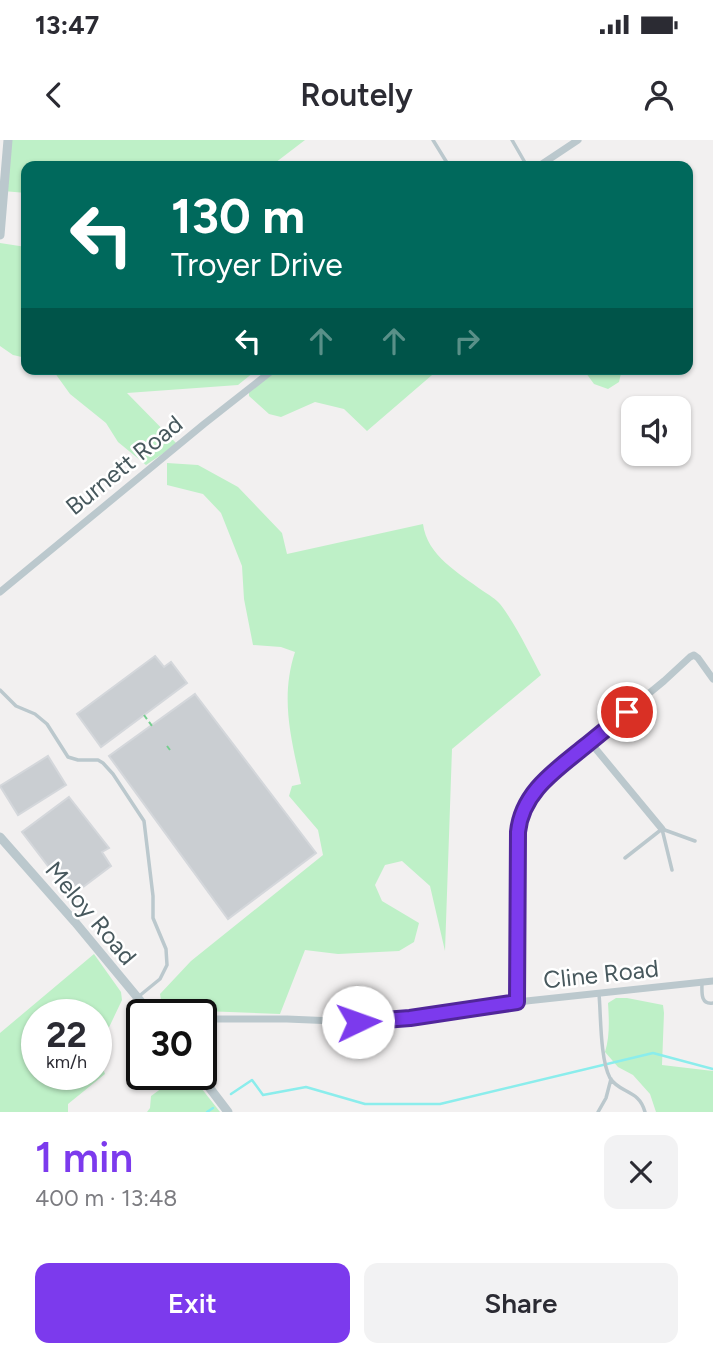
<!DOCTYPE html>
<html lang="en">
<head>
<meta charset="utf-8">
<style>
	:root { --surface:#fff; --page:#f2f2f3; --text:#2b2b33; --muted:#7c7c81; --accent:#7c3aed }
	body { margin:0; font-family:Figtree,sans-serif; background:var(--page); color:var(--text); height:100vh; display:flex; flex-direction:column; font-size:26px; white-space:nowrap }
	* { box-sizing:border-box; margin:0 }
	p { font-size:23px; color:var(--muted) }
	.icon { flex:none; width:38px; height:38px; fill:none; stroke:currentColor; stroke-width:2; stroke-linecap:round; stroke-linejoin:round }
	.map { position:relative; height:972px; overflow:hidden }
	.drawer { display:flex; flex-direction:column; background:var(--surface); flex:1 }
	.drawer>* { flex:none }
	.hud { position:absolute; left:21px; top:21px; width:672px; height:214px; border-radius:14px; box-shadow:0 2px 5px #0004; background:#00695c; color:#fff; overflow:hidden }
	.controls { position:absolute; left:621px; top:256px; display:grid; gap:14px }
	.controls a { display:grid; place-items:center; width:70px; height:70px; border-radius:14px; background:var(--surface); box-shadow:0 2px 5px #0004; font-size:35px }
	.speed { position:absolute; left:21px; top:859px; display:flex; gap:14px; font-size:35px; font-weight:700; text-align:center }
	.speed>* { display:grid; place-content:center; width:91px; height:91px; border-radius:50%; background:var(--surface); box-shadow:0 2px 5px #0004; line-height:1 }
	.speed small { font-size:18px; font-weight:400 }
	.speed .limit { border:4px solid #111; border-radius:10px; background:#fff; color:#111 }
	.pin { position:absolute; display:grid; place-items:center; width:60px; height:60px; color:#fff; margin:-30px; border:4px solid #fff; border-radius:50%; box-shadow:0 2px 7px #0007 }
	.me { position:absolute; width:77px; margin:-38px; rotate:87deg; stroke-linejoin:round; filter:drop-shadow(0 0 5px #0008) }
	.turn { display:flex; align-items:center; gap:24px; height:147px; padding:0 35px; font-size:32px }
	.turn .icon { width:91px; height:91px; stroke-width:2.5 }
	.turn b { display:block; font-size:49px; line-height:60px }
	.lanes { display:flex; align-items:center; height:66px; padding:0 35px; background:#0003; justify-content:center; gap:35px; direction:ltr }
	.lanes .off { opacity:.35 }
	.round { display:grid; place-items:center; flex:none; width:74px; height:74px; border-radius:14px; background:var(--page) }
	.headline { display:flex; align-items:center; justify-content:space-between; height:119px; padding:0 35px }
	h1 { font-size:42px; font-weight:600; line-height:52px; color:var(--accent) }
	.cta { display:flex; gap:14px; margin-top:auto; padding:14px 35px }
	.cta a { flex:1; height:80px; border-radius:14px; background:var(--accent); color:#fff; font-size:28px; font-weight:600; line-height:80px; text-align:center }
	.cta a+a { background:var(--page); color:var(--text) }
	.status { display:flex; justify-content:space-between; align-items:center; height:49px; padding:0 35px; background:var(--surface); direction:ltr }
	.status svg { height:19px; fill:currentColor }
	header { display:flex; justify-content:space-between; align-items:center; height:91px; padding:0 35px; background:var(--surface); font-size:32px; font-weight:600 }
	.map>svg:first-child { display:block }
	.green { fill:#bef0c7; fill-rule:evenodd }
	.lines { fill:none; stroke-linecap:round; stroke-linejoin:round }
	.stream { stroke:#8bedec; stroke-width:2.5 }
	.building { fill:#caced2; stroke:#d4d7db; stroke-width:2 }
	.path { stroke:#76ce8f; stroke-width:2; stroke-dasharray:5 3.5; stroke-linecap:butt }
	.service { stroke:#bbc8cd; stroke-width:3.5 }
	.minor { stroke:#bbc8cd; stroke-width:7 }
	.tertiary { stroke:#bbc8cd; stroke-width:9 }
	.route-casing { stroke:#51269a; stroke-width:18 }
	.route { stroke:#7c3aed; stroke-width:12 }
	.labels { text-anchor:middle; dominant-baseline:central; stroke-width:5; stroke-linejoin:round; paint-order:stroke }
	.street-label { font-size:24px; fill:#47585d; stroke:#fff }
</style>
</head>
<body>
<div class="status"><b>13:47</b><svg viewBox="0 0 49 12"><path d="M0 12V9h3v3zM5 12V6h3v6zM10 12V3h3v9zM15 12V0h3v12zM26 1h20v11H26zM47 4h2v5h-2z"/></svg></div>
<header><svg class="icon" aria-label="back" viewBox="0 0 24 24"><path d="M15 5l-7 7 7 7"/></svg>Routely<svg class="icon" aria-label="person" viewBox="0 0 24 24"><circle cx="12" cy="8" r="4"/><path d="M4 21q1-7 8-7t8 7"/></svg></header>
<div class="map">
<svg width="713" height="972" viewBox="0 0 713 972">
	<rect width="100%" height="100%" fill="#f2f0f0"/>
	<!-- green -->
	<path class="green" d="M 9,0 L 305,0 L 271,26 L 26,26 L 26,53 L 3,51 Z
		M 0,103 L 26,107 L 26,218 L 13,215 L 0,206 Z
		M 52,229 L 258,229 L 238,245 L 127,253 L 177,304 L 146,325 L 118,302 L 106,283 L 70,254 Z
		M 274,229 L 439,229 L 367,291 L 344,269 L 315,262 L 281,277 L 269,274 L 249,256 L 249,249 Z
		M 583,229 L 622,229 L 619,242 L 608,249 L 594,244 Z
		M 167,323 L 198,325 L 238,347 L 282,393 L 287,414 L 423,384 C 427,416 459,433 483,451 C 489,455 496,459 500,464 C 515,483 530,514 541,535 L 452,609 L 445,811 L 430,746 L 402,721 L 385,725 L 375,745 L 382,761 L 419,783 L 414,802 L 399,811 L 338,814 L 305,810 L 280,874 L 177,870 L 163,871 L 160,854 L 191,821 L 323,715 L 318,690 L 289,656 L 292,646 L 301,644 C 291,598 280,558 295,512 L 281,507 L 253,505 L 244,459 L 242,426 L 221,373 L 203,354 L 167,345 Z
		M 94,814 L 121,852 L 122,860 L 103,900 L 99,917 L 105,934 L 68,964 L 68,972 L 0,972 L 0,893 ZM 37,875 L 96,875 L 96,934 L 37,934 Z
		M 616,858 L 627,858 L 663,865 L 664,873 L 662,925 L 713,931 L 713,972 L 656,972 L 650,954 L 633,935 L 618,927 L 605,912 C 610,896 609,879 608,863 Z
		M 180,935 L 191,935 L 220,972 L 147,972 L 150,968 L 151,956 Z"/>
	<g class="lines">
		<!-- stream -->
		<path class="stream" d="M 231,954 L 252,940 L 263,955 L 306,947 L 365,964 L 440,964 L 653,913 L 713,929
			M 207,972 L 213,968"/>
	</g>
	<!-- building -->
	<path class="building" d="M 155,516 L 164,527 L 171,522 L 187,543 L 101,607 L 77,574 Z
		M 195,554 L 316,713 L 228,779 L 109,616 Z
		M 48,616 L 66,645 L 18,675 L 0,646 Z
		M 69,657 L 109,708 L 102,712 L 111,726 L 71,756 L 22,692 Z"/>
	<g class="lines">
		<!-- path -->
		<path class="path" d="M 144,575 L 152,586
			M 167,606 L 170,610"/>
		<!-- service -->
		<path class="service" d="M 433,0 L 449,26
			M 512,0 L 527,26
			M 0,550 L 16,566 L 35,574 L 47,584 L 68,617 L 78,620 L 98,620 L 103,623 L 113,634 L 144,681 L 153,756 L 153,778 L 166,809 L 167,825 L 160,839 L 138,857
			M 662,689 L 672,730
			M 625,718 L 662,689 L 695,701
			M 702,842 C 702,852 700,865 713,863
			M 599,854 C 601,876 600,919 610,938 C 620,954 639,949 645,972
			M 598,972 L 606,958 L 611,939"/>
		<!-- minor -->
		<path class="minor" d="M 539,26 L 578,0
			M 0,452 L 204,284 L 274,229
			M 590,602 L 662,689
			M 517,862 L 518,692 C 521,666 534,650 552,633 L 664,541 L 690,517 L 694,515 L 698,518 L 713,539
			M 201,879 L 287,879 L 358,882 L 388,881 L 517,862 L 713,841"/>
		<!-- tertiary -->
		<path class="tertiary" d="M 0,95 L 8,0
			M 0,697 L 75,782 L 152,875
			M 199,934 L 228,972"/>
	</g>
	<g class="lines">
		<defs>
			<path id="route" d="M 358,882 L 410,878 L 517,862 L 518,692 C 522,652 556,630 584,607 C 599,595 613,583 627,572"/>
		</defs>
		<!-- route casing -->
		<use href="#route" class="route-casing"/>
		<!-- route -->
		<use href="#route" class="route"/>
	</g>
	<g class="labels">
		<!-- street labels -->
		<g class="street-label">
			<text transform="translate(124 325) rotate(-39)">Burnett Road</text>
			<text transform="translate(91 773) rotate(50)">Meloy Road</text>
			<text transform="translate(601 834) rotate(-6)">Cline Road</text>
		</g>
	</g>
</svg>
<div class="controls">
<a><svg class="icon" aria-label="sound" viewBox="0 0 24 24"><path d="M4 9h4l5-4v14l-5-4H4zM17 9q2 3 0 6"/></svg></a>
</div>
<div class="speed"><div>22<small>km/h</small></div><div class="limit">30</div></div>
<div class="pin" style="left:627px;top:572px;background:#d93025"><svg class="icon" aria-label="arrive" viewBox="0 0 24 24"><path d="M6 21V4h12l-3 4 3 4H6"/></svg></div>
<svg class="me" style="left:358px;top:882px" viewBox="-20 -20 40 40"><circle r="19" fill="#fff"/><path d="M0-13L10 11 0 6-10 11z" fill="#7c3aed"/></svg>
<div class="hud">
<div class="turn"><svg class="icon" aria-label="left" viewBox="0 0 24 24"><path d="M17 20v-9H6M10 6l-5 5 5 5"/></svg><div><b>130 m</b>Troyer Drive</div></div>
<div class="lanes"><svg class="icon" aria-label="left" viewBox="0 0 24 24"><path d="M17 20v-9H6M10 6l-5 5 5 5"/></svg><svg class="icon off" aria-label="ahead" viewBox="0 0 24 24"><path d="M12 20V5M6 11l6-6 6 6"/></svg><svg class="icon off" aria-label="ahead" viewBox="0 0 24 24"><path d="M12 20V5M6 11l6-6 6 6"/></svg><svg class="icon off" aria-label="right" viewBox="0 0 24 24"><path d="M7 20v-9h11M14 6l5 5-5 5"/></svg></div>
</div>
</div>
<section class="drawer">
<div class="headline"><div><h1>1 min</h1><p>400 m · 13:48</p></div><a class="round"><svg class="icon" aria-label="close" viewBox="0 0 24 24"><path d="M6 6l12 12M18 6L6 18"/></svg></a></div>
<div class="cta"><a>Exit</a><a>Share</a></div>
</section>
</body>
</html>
